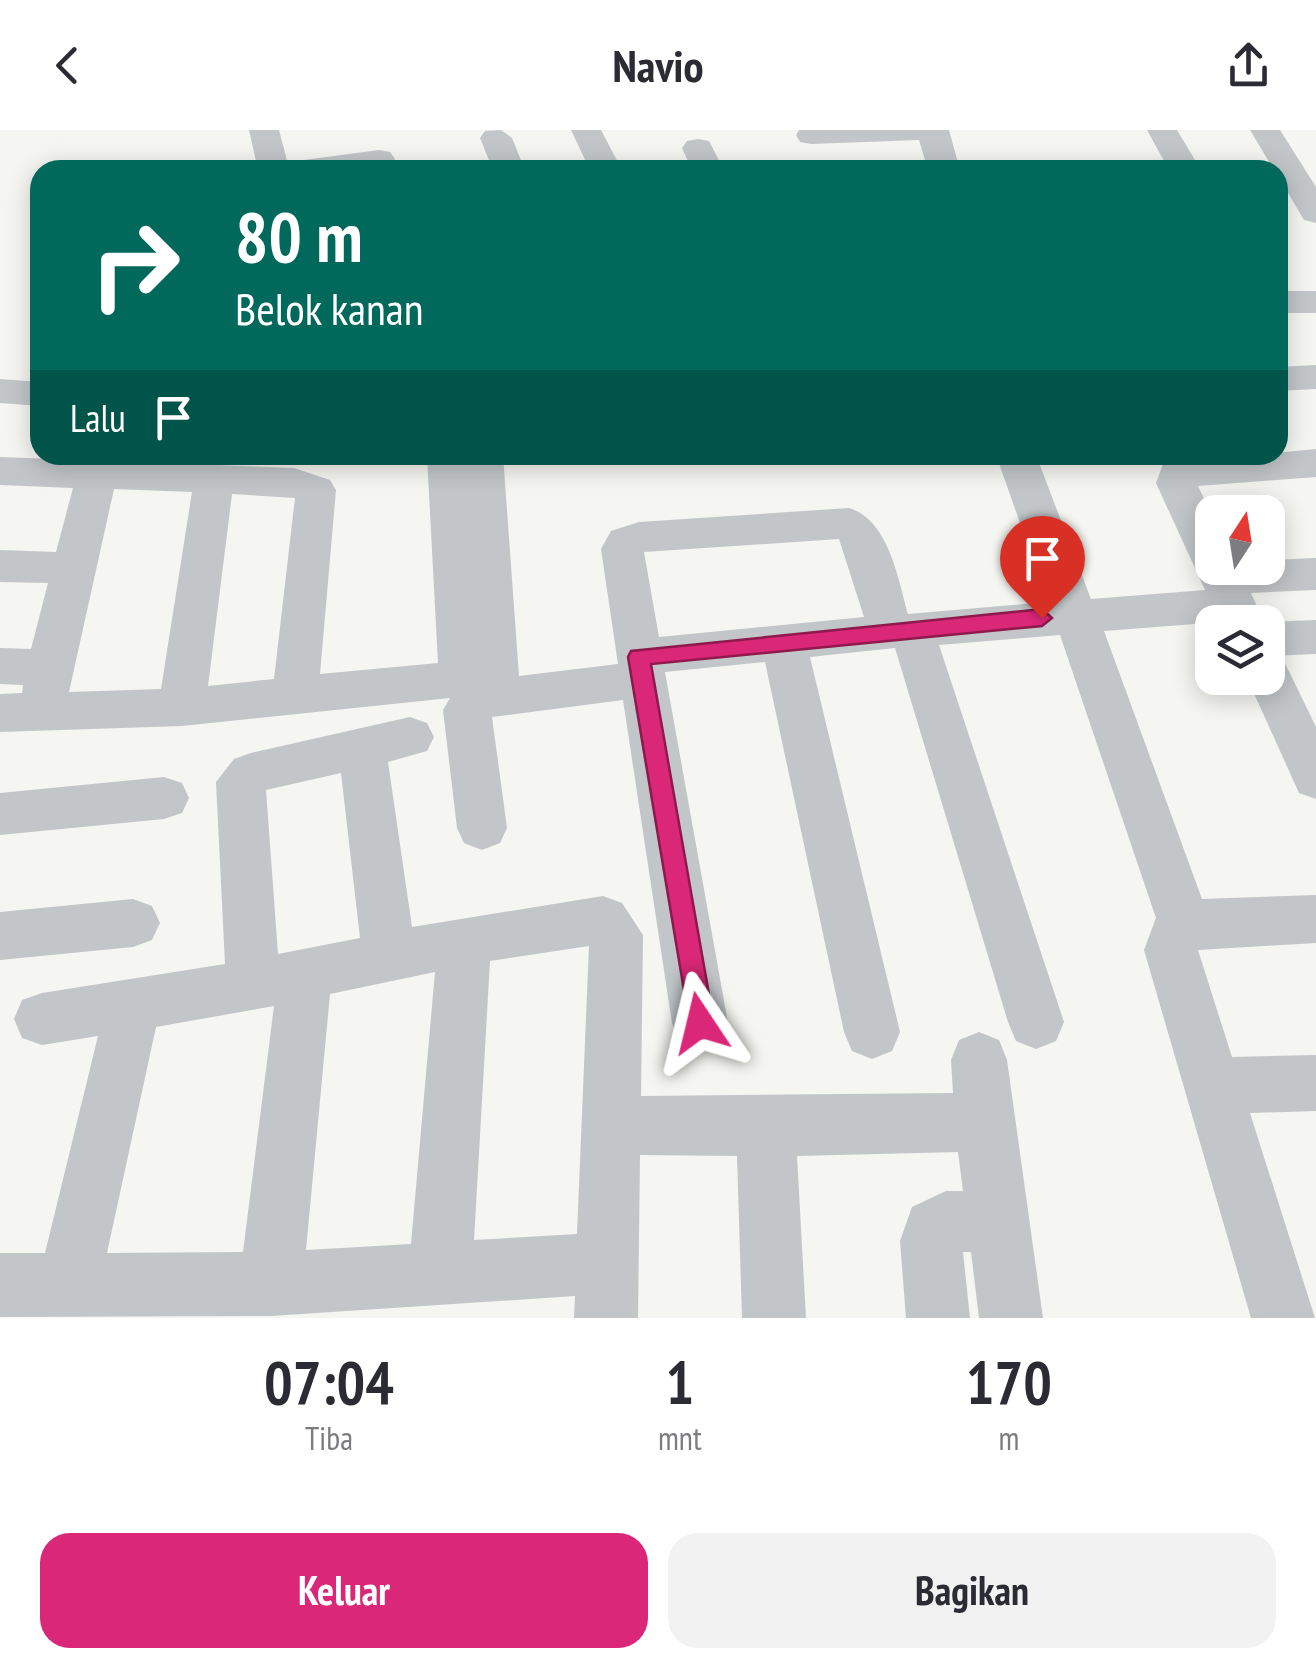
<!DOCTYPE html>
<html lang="id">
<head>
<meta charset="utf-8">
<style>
	:root { --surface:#fff; --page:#f2f2f3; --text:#2b2b33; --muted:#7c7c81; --accent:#db2777 }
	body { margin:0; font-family:"PT Sans Narrow",sans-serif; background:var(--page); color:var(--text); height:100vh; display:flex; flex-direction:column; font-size:38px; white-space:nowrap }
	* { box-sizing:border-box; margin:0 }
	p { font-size:32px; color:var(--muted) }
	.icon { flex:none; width:55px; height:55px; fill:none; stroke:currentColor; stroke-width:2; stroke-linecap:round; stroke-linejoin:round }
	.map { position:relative; height:1188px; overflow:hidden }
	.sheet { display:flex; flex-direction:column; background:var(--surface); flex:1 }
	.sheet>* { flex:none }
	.banner { position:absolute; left:30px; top:30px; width:1258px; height:305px; border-radius:30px; box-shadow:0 5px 25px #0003; background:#00695c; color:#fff; overflow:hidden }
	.needle { width:65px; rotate:12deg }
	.buttons { position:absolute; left:1195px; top:365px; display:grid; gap:20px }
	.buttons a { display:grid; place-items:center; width:90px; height:90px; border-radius:20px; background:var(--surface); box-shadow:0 5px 25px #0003; font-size:50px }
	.pin { position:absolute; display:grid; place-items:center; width:85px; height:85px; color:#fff; margin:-102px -42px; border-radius:50% 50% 50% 0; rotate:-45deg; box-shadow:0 0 10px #0007 }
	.pin .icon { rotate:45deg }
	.me { position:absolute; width:110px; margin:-55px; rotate:350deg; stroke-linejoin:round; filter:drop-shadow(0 0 8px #0008) }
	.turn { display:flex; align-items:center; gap:35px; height:210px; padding:0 40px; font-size:45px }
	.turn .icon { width:130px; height:130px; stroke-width:2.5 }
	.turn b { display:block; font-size:70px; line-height:85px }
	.then { display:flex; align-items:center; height:95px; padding:0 40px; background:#0003; gap:20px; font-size:38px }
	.eta { display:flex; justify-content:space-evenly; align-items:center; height:170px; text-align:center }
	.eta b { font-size:60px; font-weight:700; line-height:70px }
	.cta { display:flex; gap:20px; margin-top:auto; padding:20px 40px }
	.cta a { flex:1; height:115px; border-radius:30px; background:var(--accent); color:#fff; font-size:40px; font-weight:700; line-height:115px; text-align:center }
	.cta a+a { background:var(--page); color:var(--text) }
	header { display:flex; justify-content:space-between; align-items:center; height:130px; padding:0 40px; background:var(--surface); font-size:45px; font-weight:700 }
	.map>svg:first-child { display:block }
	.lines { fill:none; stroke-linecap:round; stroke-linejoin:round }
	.minor { fill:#c2c6c9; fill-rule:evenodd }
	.route { fill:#db2777; stroke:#8e194d; stroke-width:2.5 }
</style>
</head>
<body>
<header><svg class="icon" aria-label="back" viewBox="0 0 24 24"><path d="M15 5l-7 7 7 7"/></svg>Navio<svg class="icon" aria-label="share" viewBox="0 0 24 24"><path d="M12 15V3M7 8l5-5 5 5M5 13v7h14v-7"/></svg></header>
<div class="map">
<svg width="1316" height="1188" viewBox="0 0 1316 1188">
	<rect width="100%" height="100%" fill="#f5f5f1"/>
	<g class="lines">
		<!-- minor -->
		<path class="minor" d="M 249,0 L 279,0 L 289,38 L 304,30 L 379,20 L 390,22 L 395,29 L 390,36 L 369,40 L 258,40 Z
			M 501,0 L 512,8 L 525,40 L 493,40 L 480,8 L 485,1 Z
			M 571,0 L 601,0 L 622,40 L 590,40 Z
			M 799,0 L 949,0 L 960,40 L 928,40 L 919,10 L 811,14 L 800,12 L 796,5 Z
			M 1147,0 L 1177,0 L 1201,40 L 1169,40 Z
			M 1250,0 L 1280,0 L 1316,57 L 1316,93 L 1304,90 L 1278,46 L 1278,40 L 1274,40 Z
			M 698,9 L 709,11 L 724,40 L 692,40 L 682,18 L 687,11 Z
			M 1278,161 L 1316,161 L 1316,183 L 1278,183 Z
			M 1316,235 L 1316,259 L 1278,261 L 1278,237 Z
			M 0,249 L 40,252 L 40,276 L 0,273 Z
			M 1316,319 L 1316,347 L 1198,356 L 1212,385 L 1212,438 L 1268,438 L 1268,430 L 1316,428 L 1316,460 L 1251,463 L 1256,474 L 1250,486 L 1234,491 L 1104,501 L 1202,769 L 1316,765 L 1316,813 L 1198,820 L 1232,927 L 1316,925 L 1316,981 L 1250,983 L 1315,1188 L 1251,1188 L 1144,820 L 1156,788 L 1060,505 L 939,515 L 1064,892 L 1056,911 L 1036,919 L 1016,911 L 1008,892 L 895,518 L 810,527 L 900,902 L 892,921 L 872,929 L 852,921 L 844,902 L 765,532 L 665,542 L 728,893 L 720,912 L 700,920 L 680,912 L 672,893 L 623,570 L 492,587 L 507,698 L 500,713 L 482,720 L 464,713 L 457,698 L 443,580 L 450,568 L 182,596 L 0,602 L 0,564 L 22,563 L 23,555 L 0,554 L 0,518 L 31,519 L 48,453 L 0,452 L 0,420 L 56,422 L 73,358 L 0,355 L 0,327 L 294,338 L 330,350 L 336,360 L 320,544 L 438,533 L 427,326 L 503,325 L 519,546 L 618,534 L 601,419 L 611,401 L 639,392 L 849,378 C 889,390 898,449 908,484 L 1048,472 L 996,325 L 1036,325 L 1091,469 L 1205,460 L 1156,353 L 1163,334 ZM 114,359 L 192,362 L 161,559 L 69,562 ZM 232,364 L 295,368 L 274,549 L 208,556 ZM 839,409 L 864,487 L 659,507 L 644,422 Z
			M 1316,490 L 1316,524 L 1269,526 L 1284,531 L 1316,597 L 1316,669 L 1299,663 L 1247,548 L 1268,548 L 1265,492 Z
			M 410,587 L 427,593 L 434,607 L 427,621 L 388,632 L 412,797 L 603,766 L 622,773 L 643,805 L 641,966 L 953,963 L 951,930 L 959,910 L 979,902 L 999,910 L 1007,930 L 1043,1188 L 979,1188 L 971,1122 L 963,1122 L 970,1188 L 906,1188 L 900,1111 L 912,1077 L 946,1061 L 963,1061 L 958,1022 L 797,1026 L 806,1188 L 742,1188 L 737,1026 L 640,1025 L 638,1188 L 574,1188 L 575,1166 L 271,1186 L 0,1187 L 0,1123 L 45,1123 L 98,906 L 42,915 L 22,908 L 14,889 L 22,870 L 42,863 L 225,834 L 216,652 L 234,629 L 251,623 ZM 341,643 L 360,808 L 278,824 L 266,660 ZM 589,816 L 577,1104 L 474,1110 L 490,831 ZM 435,842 L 411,1114 L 306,1120 L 330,864 ZM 274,876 L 243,1122 L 107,1123 L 156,897 Z
			M 164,647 L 182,653 L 189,668 L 182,683 L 164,689 L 0,705 L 0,663 Z
			M 133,769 L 152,776 L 160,793 L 152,810 L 133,817 L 0,830 L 0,782 Z"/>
	</g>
	<!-- route -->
	<path class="route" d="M 1042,479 L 1052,488 L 1042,496 L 651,534 L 714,893 L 710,902 L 700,906 L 691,902 L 628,527 L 631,521 Z"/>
</svg>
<div class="buttons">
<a><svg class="needle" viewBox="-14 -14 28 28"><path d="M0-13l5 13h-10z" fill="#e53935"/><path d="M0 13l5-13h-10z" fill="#7c7c81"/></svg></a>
<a><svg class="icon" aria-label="layers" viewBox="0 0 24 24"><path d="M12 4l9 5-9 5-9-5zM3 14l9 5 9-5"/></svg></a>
</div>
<div class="pin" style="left:1042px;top:488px;background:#d93025"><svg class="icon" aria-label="arrive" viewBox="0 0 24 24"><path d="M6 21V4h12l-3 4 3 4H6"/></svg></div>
<svg class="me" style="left:700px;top:893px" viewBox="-20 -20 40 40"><path d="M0-17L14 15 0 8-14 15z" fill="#db2777" stroke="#fff" stroke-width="4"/></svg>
<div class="banner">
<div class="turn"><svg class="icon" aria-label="right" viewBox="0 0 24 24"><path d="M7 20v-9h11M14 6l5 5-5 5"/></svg><div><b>80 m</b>Belok kanan</div></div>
<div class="then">Lalu<svg class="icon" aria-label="arrive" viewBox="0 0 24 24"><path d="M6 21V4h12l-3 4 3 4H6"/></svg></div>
</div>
</div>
<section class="sheet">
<div class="eta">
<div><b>07:04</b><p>Tiba</p></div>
<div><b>1</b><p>mnt</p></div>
<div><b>170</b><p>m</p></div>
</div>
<div class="cta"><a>Keluar</a><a>Bagikan</a></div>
</section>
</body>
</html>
